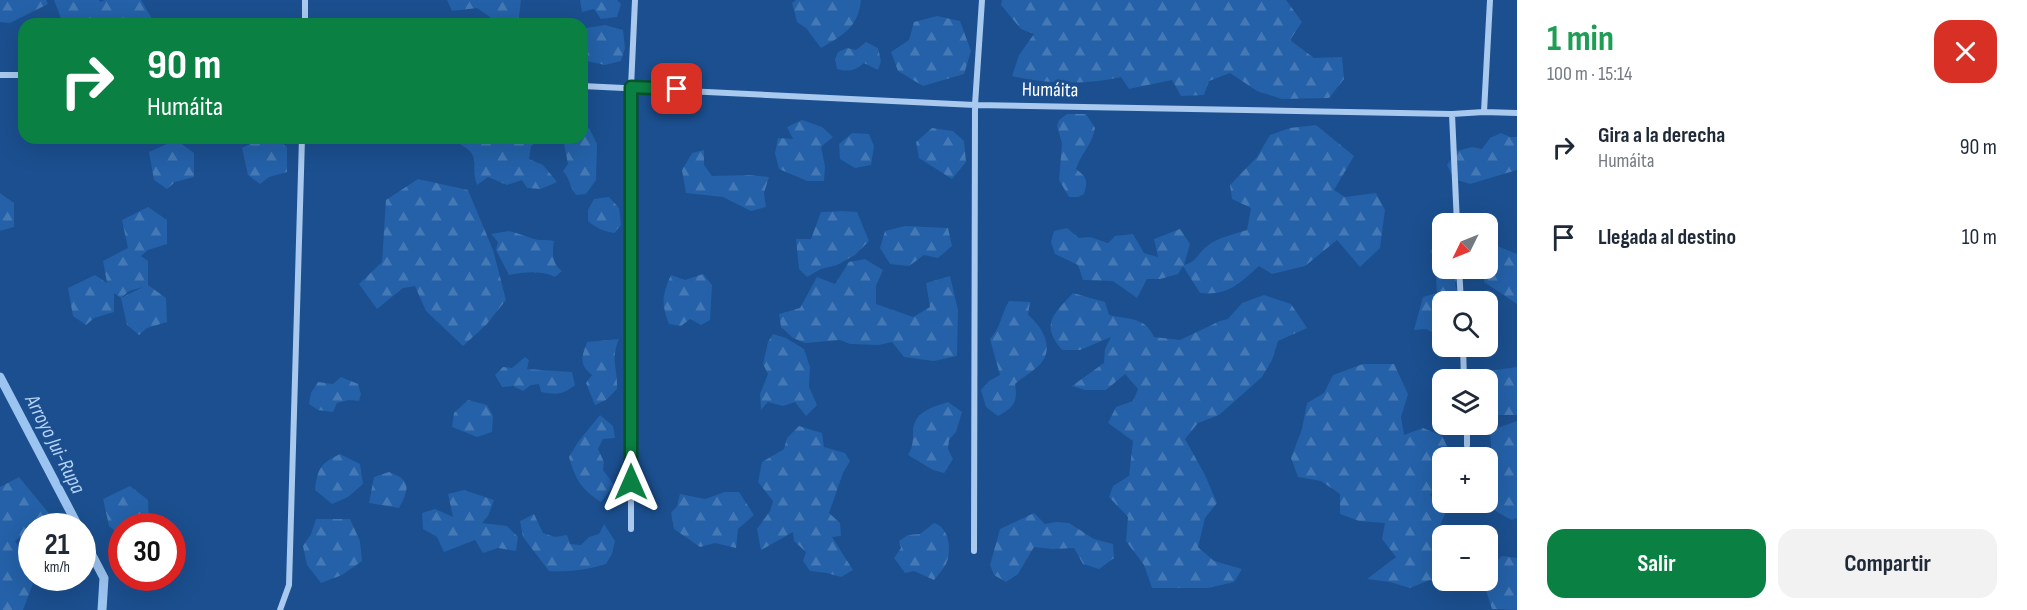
<!DOCTYPE html>
<html lang="es">
<head>
<meta charset="utf-8">
<style>
	:root { --surface:#fff; --page:#f2f2f3; --text:#1f2937; --muted:#747a83; --accent:#0b8043 }
	body { margin:0; font-family:"Sofia Sans Condensed",sans-serif; background:var(--page); color:var(--text); height:100vh; display:flex; flex-direction:column; font-size:22px; white-space:nowrap }
	* { box-sizing:border-box; margin:0 }
	p { font-size:20px; color:var(--muted) }
	.icon { flex:none; width:33px; height:33px; fill:none; stroke:currentColor; stroke-width:2; stroke-linecap:round; stroke-linejoin:round }
	.map { position:relative; flex:1; overflow:hidden }
	.side { display:flex; flex-direction:column; background:var(--surface); width:510px }
	.side>* { flex:none }
	.banner { position:absolute; left:18px; top:18px; width:570px; height:126px; border-radius:18px; box-shadow:0 6px 24px #0002; background:#0b8043; color:#fff; overflow:hidden }
	.needle { width:39px; rotate:227deg }
	.buttons { position:absolute; left:1432px; top:213px; display:grid; gap:12px }
	.buttons a { display:grid; place-items:center; width:66px; height:66px; border-radius:12px; background:var(--surface); box-shadow:0 6px 24px #0002; font-size:30px }
	.speed { position:absolute; left:18px; top:513px; display:flex; gap:12px; font-size:30px; font-weight:700; text-align:center }
	.speed>* { display:grid; place-content:center; width:78px; height:78px; border-radius:50%; background:var(--surface); box-shadow:0 6px 24px #0002; line-height:1 }
	.speed small { font-size:15px; font-weight:400 }
	.speed .limit { border:9px solid #d22; background:#fff; color:#111 }
	.pin { position:absolute; display:grid; place-items:center; width:51px; height:51px; color:#fff; margin:-26px; border-radius:12px; box-shadow:0 3px 9px #0006 }
	.me { position:absolute; width:66px; margin:-33px; rotate:0deg; stroke-linejoin:round; filter:drop-shadow(0 0 4px #0008) }
	.turn { display:flex; align-items:center; gap:21px; height:126px; padding:0 30px; font-size:27px }
	.turn .icon { width:78px; height:78px; stroke-width:2.5 }
	.turn b { display:block; font-size:42px; line-height:51px }
	.round { display:grid; place-items:center; flex:none; width:63px; height:63px; border-radius:18px; background:var(--page) }
	.overview { display:flex; align-items:center; justify-content:space-between; height:102px; padding:0 30px }
	h1 { font-size:36px; font-weight:700; line-height:45px; color:#1e9e55 }
	.primary-button { display:flex; gap:12px; margin-top:auto; padding:12px 30px }
	.primary-button a { flex:1; height:69px; border-radius:18px; background:var(--accent); color:#fff; font-size:24px; font-weight:700; line-height:69px; text-align:center }
	.primary-button a+a { background:var(--page); color:var(--text) }
	ul { padding:0; list-style:none }
	li { display:flex; align-items:center; gap:18px; height:90px; padding:0 30px }
	li div { flex:1 }
	li b { display:block; font-size:22px }
	li em { font-style:normal }
	main { display:flex; flex:1; min-height:0 }
	.map>svg:first-child { display:block }
	.forest { fill:url(#forest-firs) }
	.lines { fill:none; stroke-linecap:round; stroke-linejoin:round }
	.stream { stroke:#9cc4f0; stroke-width:9 }
	.minor { stroke:#a9c9ee; stroke-width:6 }
	.route-casing { stroke:#07532c; stroke-width:15 }
	.route { stroke:#0b8043; stroke-width:10 }
	.labels { text-anchor:middle; dominant-baseline:central; stroke-width:6; stroke-linejoin:round; paint-order:stroke }
	.street-label { font-size:20px; fill:#fff; stroke:#1b4f8f }
	.water-label { font-size:21px; font-style:italic; fill:#b5d3f5; stroke:#1b4f8f }
</style>
</head>
<body>
<main>
<div class="map">
<svg width="1517" height="610" viewBox="0 0 1517 610">
	<defs>
		<pattern id="forest-firs" width="22" height="20" patternUnits="userSpaceOnUse" patternTransform="scale(1.5)"><rect width="22" height="20" fill="#2461a8"/><path d="M5 1l3.5 6h-7zM16 11l3.5 6h-7z" fill="#4579b5"/></pattern>
	</defs>
	<rect width="100%" height="100%" fill="#1b4f8f"/>
	<!-- forest -->
	<path class="forest" d="M 0,0 L 46,0 L 48,4 L 10,23 L 0,22 Z
		M 54,0 L 99,0 L 100,2 L 105,0 L 141,0 L 155,24 L 63,24 Z
		M 447,0 L 521,0 L 518,24 L 491,24 L 490,17 L 477,8 L 452,11 Z
		M 580,0 L 617,0 L 621,4 L 617,17 L 601,19 L 594,9 L 582,12 Z
		M 796,0 L 861,0 C 858,28 843,35 821,48 L 806,28 L 797,22 L 792,3 Z
		M 1002,0 L 1286,0 L 1302,22 L 1290,40 L 1314,58 L 1342,57 L 1344,79 L 1329,98 L 1282,99 L 1257,91 L 1230,73 L 1209,81 L 1204,95 L 1181,96 L 1172,80 L 1129,89 L 1121,77 C 1086,85 1046,84 1012,76 L 1019,55 L 1034,34 L 1021,29 L 1001,5 Z
		M 937,16 L 960,21 L 971,51 L 964,74 L 923,86 L 898,71 L 891,52 L 909,40 L 914,22 Z
		M 605,25 L 623,30 L 625,48 L 621,61 L 605,65 L 582,60 L 582,33 L 586,28 Z
		M 866,42 L 878,48 L 881,61 L 878,70 L 864,63 C 855,71 848,72 837,69 L 835,59 L 838,52 L 847,48 L 856,50 Z
		M 1067,114 L 1086,114 L 1095,128 C 1092,145 1082,152 1076,169 C 1087,177 1088,181 1084,194 L 1078,197 L 1069,197 L 1059,180 L 1062,143 L 1057,126 L 1059,120 Z
		M 802,120 L 822,127 L 833,137 L 821,147 L 825,166 L 824,181 L 807,181 L 779,169 L 775,153 L 778,138 L 793,139 L 787,127 Z
		M 1316,125 L 1354,156 L 1334,190 L 1345,197 L 1376,193 L 1385,210 L 1380,248 L 1360,267 L 1337,240 L 1305,266 L 1272,274 L 1259,266 C 1239,284 1228,296 1200,293 L 1183,266 L 1178,274 L 1160,279 L 1147,279 L 1137,298 L 1113,281 L 1083,280 L 1078,265 L 1055,254 L 1051,242 L 1054,231 L 1067,228 L 1079,238 L 1090,237 L 1108,243 L 1115,236 L 1133,234 L 1144,253 L 1158,257 L 1154,239 L 1180,229 L 1190,244 L 1184,265 C 1198,261 1196,255 1206,247 C 1218,237 1232,235 1247,230 L 1251,208 L 1232,199 L 1230,185 L 1257,157 L 1270,135 L 1290,128 Z
		M 589,128 L 597,144 L 596,180 L 586,194 L 576,195 C 570,187 570,179 563,171 L 568,164 L 563,138 L 582,138 L 582,131 Z
		M 932,128 L 953,131 L 964,141 L 966,162 L 952,179 L 919,158 L 916,142 Z
		M 852,133 L 869,134 L 874,146 L 871,165 L 855,168 L 840,159 L 839,144 Z
		M 1501,133 L 1510,137 L 1517,137 L 1517,170 L 1470,184 L 1454,179 L 1447,165 L 1457,151 L 1472,147 L 1482,149 L 1490,138 Z
		M 262,138 L 274,138 L 287,147 L 287,172 L 269,177 L 260,184 L 248,175 L 242,148 Z
		M 459,138 L 542,138 L 531,146 L 529,159 L 543,165 L 557,182 L 541,189 L 527,188 L 522,180 L 507,185 L 488,177 L 477,185 C 469,162 484,157 458,143 Z
		M 176,140 L 194,153 L 194,177 L 175,182 L 167,189 L 154,180 L 149,152 Z
		M 704,150 L 704,165 L 712,176 L 750,175 L 769,177 L 764,193 L 766,207 L 751,211 L 723,197 L 686,193 L 682,170 L 692,153 Z
		M 418,179 L 468,190 L 493,250 L 506,300 L 486,325 L 463,346 L 426,311 L 415,286 L 403,288 L 377,309 L 359,284 L 382,262 L 386,200 Z
		M 0,193 L 14,203 L 14,227 L 0,231 Z
		M 609,197 L 619,208 L 621,225 L 614,233 C 603,231 596,228 588,221 L 588,210 L 594,199 Z
		M 148,207 L 167,220 L 167,244 L 148,250 L 141,256 L 148,261 L 148,285 L 166,298 L 167,322 L 147,328 L 139,335 L 127,325 L 121,298 L 143,287 L 129,291 L 121,298 L 114,293 L 114,312 L 94,318 L 86,325 L 73,316 L 68,288 L 95,275 L 107,283 L 103,261 L 128,248 L 122,220 Z
		M 843,211 L 857,212 L 869,241 L 855,255 L 837,265 L 821,269 L 807,277 L 799,269 L 796,239 L 811,239 L 821,212 Z
		M 905,226 L 948,228 L 952,246 L 938,258 L 924,255 L 909,266 L 890,264 L 880,248 L 885,231 Z
		M 509,231 C 518,233 525,236 534,239 C 540,241 547,239 554,241 C 552,253 552,264 562,271 L 555,277 C 541,270 524,272 509,275 L 496,250 L 498,242 L 491,234 Z
		M 1443,245 L 1443,268 L 1458,269 L 1459,272 L 1455,284 L 1460,300 L 1443,302 L 1443,336 L 1439,336 L 1426,329 L 1414,330 L 1423,297 L 1437,293 L 1435,259 L 1430,251 Z
		M 1497,246 L 1517,254 L 1517,304 L 1484,282 L 1484,269 L 1488,268 L 1488,253 Z
		M 865,259 L 883,270 L 876,286 L 876,304 L 913,317 L 930,307 L 926,283 L 950,276 L 958,310 L 957,356 L 934,361 L 904,357 L 892,342 L 879,345 L 850,344 L 840,340 L 805,343 L 793,338 L 781,327 L 779,314 L 800,308 L 817,277 L 835,284 L 849,262 Z
		M 703,274 L 712,285 L 710,320 L 701,325 L 690,319 L 681,326 L 669,324 C 661,303 662,296 671,275 L 685,280 Z
		M 1073,293 L 1105,302 L 1109,315 C 1128,320 1145,316 1154,337 L 1180,340 L 1220,321 L 1228,319 L 1242,303 L 1264,295 L 1291,304 L 1307,328 L 1278,341 L 1272,360 L 1262,377 L 1219,415 L 1198,423 L 1185,439 L 1205,475 L 1217,503 L 1205,518 L 1198,547 L 1214,561 L 1242,569 L 1234,582 L 1208,588 L 1152,588 L 1144,565 L 1126,541 L 1128,517 L 1109,497 L 1113,486 L 1129,476 L 1133,441 L 1108,423 L 1116,407 L 1133,401 L 1138,389 L 1125,374 L 1106,390 L 1085,390 L 1072,386 L 1104,363 L 1105,349 L 1111,337 L 1080,350 L 1062,350 C 1040,324 1053,315 1073,293 Z
		M 1009,301 L 1030,302 L 1028,315 C 1041,325 1054,346 1042,362 C 1036,370 1023,377 1015,384 C 1018,403 1014,407 998,416 L 986,407 L 981,390 L 989,381 L 1000,375 L 990,339 C 1001,328 1001,314 1009,301 Z
		M 773,334 L 786,338 L 804,349 L 810,367 L 809,387 L 817,405 L 806,416 L 795,402 L 783,406 L 768,402 L 761,410 L 760,394 L 768,374 L 763,364 L 768,342 Z
		M 619,339 C 610,360 618,368 617,389 L 606,400 L 595,405 L 586,383 L 592,375 C 578,364 582,357 587,342 Z
		M 525,357 L 529,360 L 527,369 L 572,372 L 575,385 C 563,395 556,395 541,392 L 539,384 L 531,385 L 523,391 L 513,386 L 502,387 L 495,375 L 503,367 L 512,368 Z
		M 1363,364 L 1394,364 L 1408,394 L 1401,417 L 1404,435 L 1423,428 L 1442,436 L 1452,456 L 1452,457 L 1443,458 L 1443,478 L 1430,495 L 1446,512 L 1435,536 L 1443,538 L 1443,580 L 1468,581 L 1463,591 L 1430,580 L 1410,588 L 1390,582 L 1367,579 L 1396,557 L 1382,539 L 1385,523 L 1359,521 L 1340,514 L 1340,494 L 1321,481 L 1298,477 L 1291,458 L 1302,429 L 1307,403 L 1324,393 L 1333,375 Z
		M 1517,367 L 1517,415 L 1495,415 L 1488,408 L 1488,380 L 1478,379 L 1482,372 Z
		M 341,377 L 358,384 L 361,394 L 359,401 L 349,400 L 337,403 L 333,412 L 318,410 L 309,404 L 311,393 L 318,382 L 333,384 Z
		M 468,400 L 487,405 L 493,416 L 492,432 L 477,437 L 452,427 L 454,413 Z
		M 948,402 L 962,412 L 956,432 L 949,440 L 948,449 L 953,459 L 944,473 L 933,470 L 908,455 C 913,447 913,441 913,431 C 914,412 932,407 948,402 Z
		M 600,415 L 613,426 L 615,438 L 603,439 L 598,449 L 604,462 L 603,470 L 614,485 L 601,502 C 581,489 575,479 569,457 L 578,442 Z
		M 1517,421 L 1517,518 L 1512,520 C 1485,506 1488,506 1488,477 L 1493,472 L 1490,431 Z
		M 799,426 L 822,433 L 824,447 L 845,453 L 850,461 L 843,473 L 829,513 L 840,523 L 841,536 L 832,537 L 853,570 L 841,577 L 827,573 L 810,571 L 803,561 L 806,552 L 794,541 L 793,532 L 761,550 L 757,529 L 770,511 L 773,501 L 758,482 L 762,462 L 784,449 L 787,438 Z
		M 340,454 L 360,464 L 363,484 L 348,497 L 332,504 L 315,490 C 317,469 321,463 340,454 Z
		M 389,472 C 412,480 409,489 399,508 L 369,503 L 374,477 Z
		M 19,477 L 51,516 L 36,526 L 32,526 L 31,529 L 15,541 L 31,568 L 32,578 L 35,578 L 23,610 L 0,610 L 0,487 Z
		M 130,486 L 148,500 L 149,523 L 138,526 L 122,526 L 121,536 L 109,526 L 103,499 Z
		M 464,490 L 494,500 L 488,516 L 482,523 L 507,526 L 518,537 L 516,551 L 498,548 L 483,553 L 475,540 L 444,552 L 437,537 L 423,529 L 422,513 L 435,509 L 453,517 L 448,494 Z
		M 725,492 L 739,492 L 754,515 L 738,529 L 736,548 L 715,543 L 700,547 L 674,529 L 671,513 L 677,506 L 680,494 L 705,499 Z
		M 1034,513 L 1045,524 L 1056,522 L 1069,523 L 1094,539 L 1113,544 L 1114,558 L 1099,569 L 1083,564 L 1074,548 L 1052,549 L 1034,547 L 1018,574 L 1006,582 L 994,575 L 990,565 L 1000,529 Z
		M 534,514 L 543,533 L 555,537 L 567,535 L 570,544 L 581,545 L 589,537 L 599,534 L 604,524 L 615,541 L 612,554 L 606,564 C 587,570 570,572 549,571 L 523,537 L 520,521 Z
		M 316,519 L 350,519 L 360,541 L 362,561 L 342,575 L 321,583 L 307,565 L 303,546 L 311,534 Z
		M 934,523 C 950,528 952,551 946,564 C 943,570 938,575 934,580 L 914,571 L 905,573 L 894,558 L 901,548 L 899,541 L 908,535 L 920,534 Z
		M 1502,556 L 1517,558 L 1517,610 L 1492,609 L 1483,581 L 1488,580 L 1488,568 Z"/>
	<g class="lines">
		<!-- stream -->
		<path class="stream" d="M 0,377 L 78,526
			M 82,536 L 104,578 L 102,610"/>
		<!-- minor -->
		<path class="minor" d="M 305,24 L 305,0
			M 0,75 L 24,75
			M 582,86 L 975,105 L 1452,114 L 1484,112 L 1517,113
			M 1484,112 L 1490,0
			M 1452,114 L 1457,224
			M 1459,268 L 1461,302
			M 1463,346 L 1464,380
			M 1467,424 L 1467,445
			M 631,529 L 631,87 L 635,0
			M 974,551 L 975,105 L 982,0
			M 280,610 L 289,585 L 302,138"/>
	</g>
	<g class="lines">
		<defs>
			<path id="route" d="M 631,482 L 631,87 L 677,89"/>
		</defs>
		<!-- route casing -->
		<use href="#route" class="route-casing"/>
		<!-- route -->
		<use href="#route" class="route"/>
	</g>
	<g class="labels">
		<!-- street labels -->
		<g class="street-label">
			<text transform="translate(1050 90) rotate(1)">Humáita</text>
		</g>
		<!-- water labels -->
		<g class="water-label">
			<text transform="translate(55 444) rotate(63)">Arroyo Jui-Rupa</text>
		</g>
	</g>
</svg>
<div class="buttons">
<a><svg class="needle" viewBox="-14 -14 28 28"><path d="M0-13l5 13h-10z" fill="#e53935"/><path d="M0 13l5-13h-10z" fill="#747a83"/></svg></a>
<a><svg class="icon" aria-label="search" viewBox="0 0 24 24"><circle cx="10" cy="10" r="6"/><path d="M15 15l6 6"/></svg></a>
<a><svg class="icon" aria-label="layers" viewBox="0 0 24 24"><path d="M12 4l9 5-9 5-9-5zM3 14l9 5 9-5"/></svg></a>
<a>+</a>
<a>−</a>
</div>
<div class="speed"><div>21<small>km/h</small></div><div class="limit">30</div></div>
<div class="pin" style="left:677px;top:89px;background:#d93025"><svg class="icon" aria-label="arrive" viewBox="0 0 24 24"><path d="M6 21V4h12l-3 4 3 4H6"/></svg></div>
<svg class="me" style="left:631px;top:482px" viewBox="-20 -20 40 40"><path d="M0-17L14 15 0 8-14 15z" fill="#0b8043" stroke="#fff" stroke-width="4"/></svg>
<div class="banner">
<div class="turn"><svg class="icon" aria-label="right" viewBox="0 0 24 24"><path d="M7 20v-9h11M14 6l5 5-5 5"/></svg><div><b>90 m</b>Humáita</div></div>
</div>
</div>
<section class="side">
<div class="overview"><div><h1>1 min</h1><p>100 m · 15:14</p></div><a class="round" style="background:#d93025;color:#fff"><svg class="icon" aria-label="close" viewBox="0 0 24 24"><path d="M6 6l12 12M18 6L6 18"/></svg></a></div>
<ul>
<li><svg class="icon" aria-label="right" viewBox="0 0 24 24"><path d="M7 20v-9h11M14 6l5 5-5 5"/></svg><div><b>Gira a la derecha</b><p>Humáita</p></div><em>90 m</em></li>
<li><svg class="icon" aria-label="arrive" viewBox="0 0 24 24"><path d="M6 21V4h12l-3 4 3 4H6"/></svg><div><b>Llegada al destino</b></div><em>10 m</em></li>
</ul>
<div class="primary-button"><a>Salir</a><a>Compartir</a></div>
</section>
</main>
</body>
</html>
